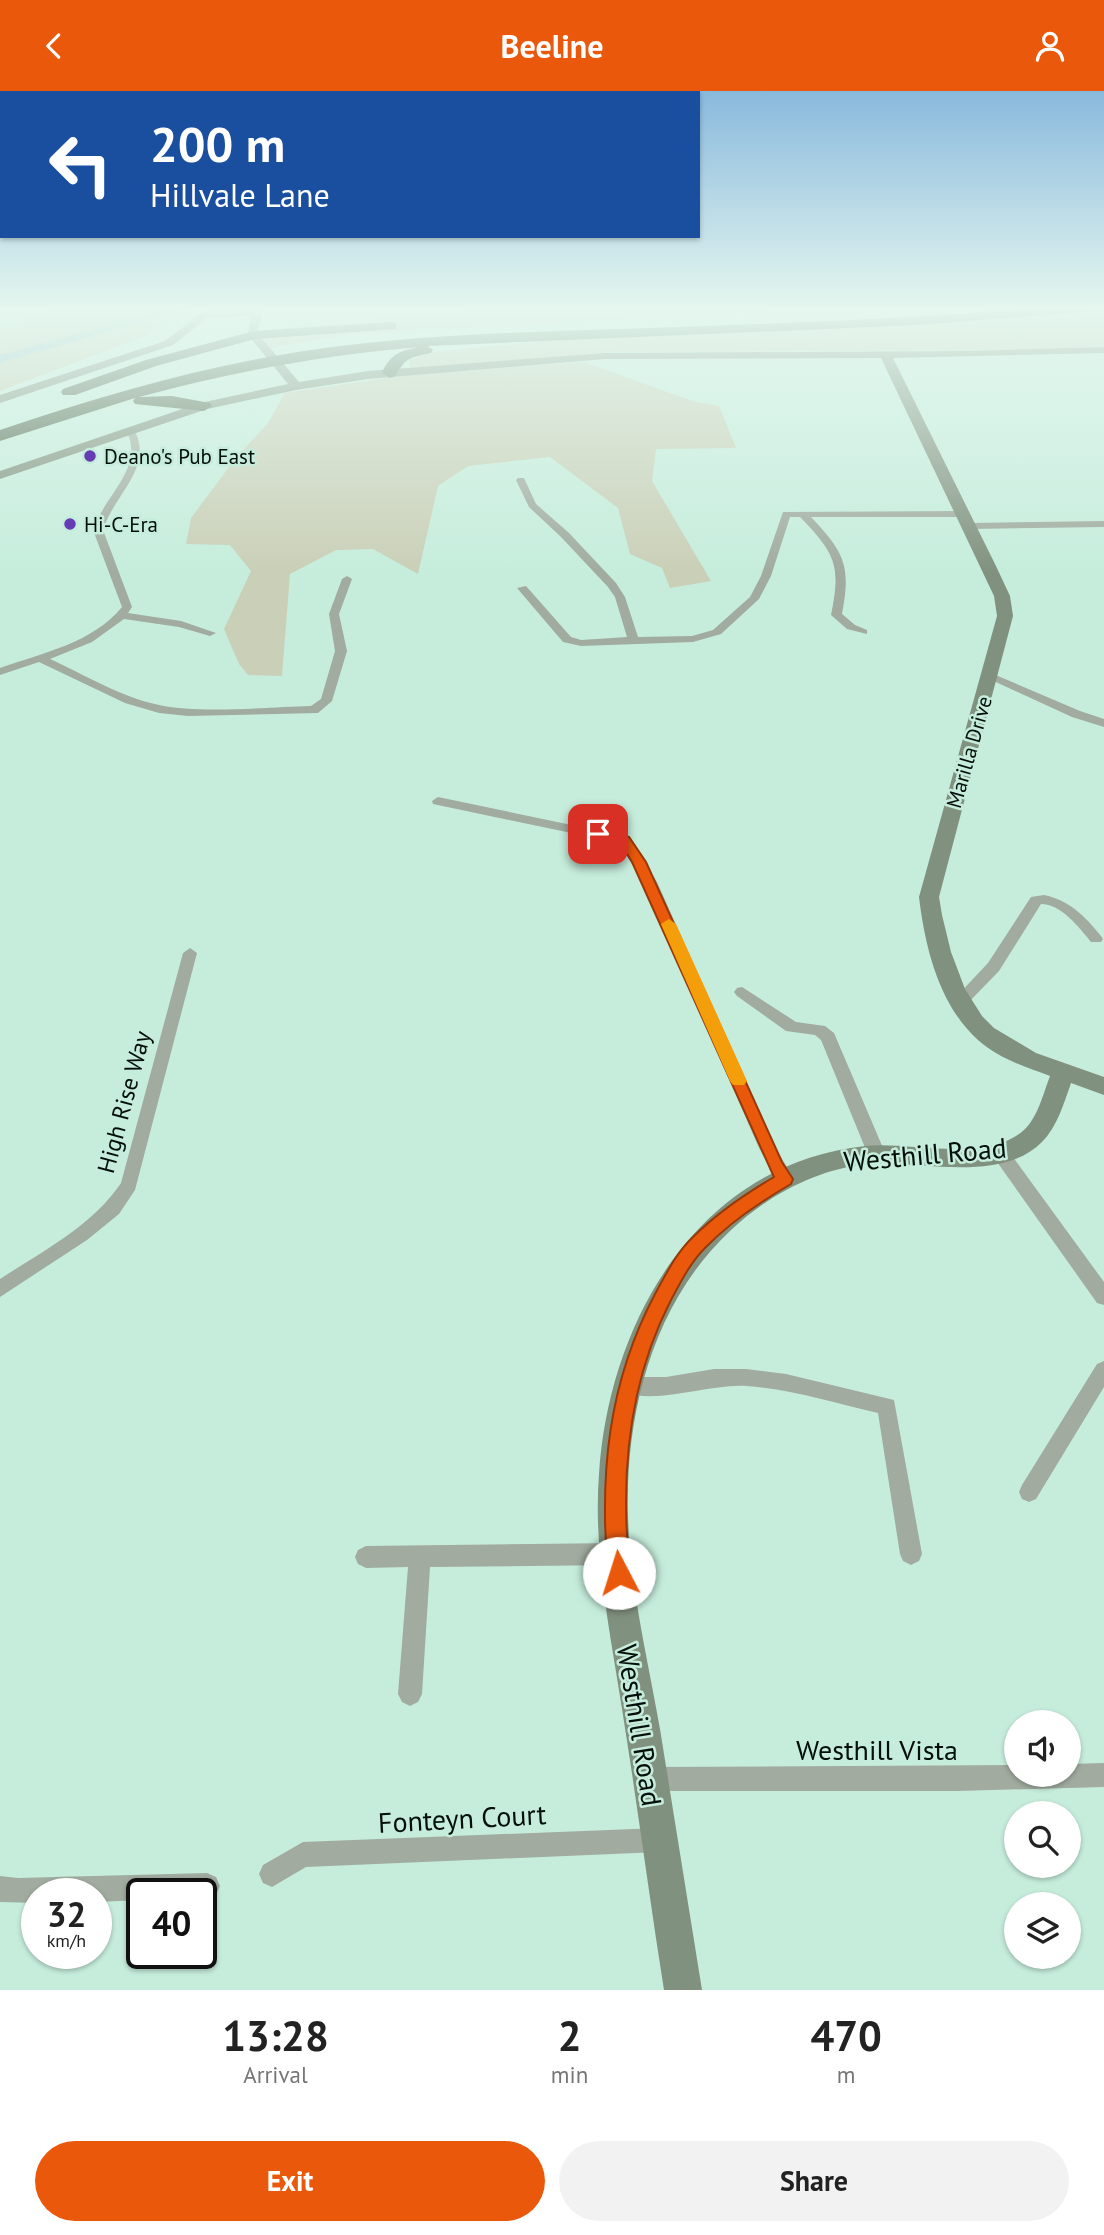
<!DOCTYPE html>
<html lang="en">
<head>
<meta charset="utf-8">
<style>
	:root { --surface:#fff; --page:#f2f2f2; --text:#222; --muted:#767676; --accent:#ea580c }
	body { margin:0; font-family:"PT Sans",sans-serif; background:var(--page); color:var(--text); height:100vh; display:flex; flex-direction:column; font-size:26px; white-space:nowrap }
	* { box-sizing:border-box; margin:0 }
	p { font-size:23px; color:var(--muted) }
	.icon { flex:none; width:38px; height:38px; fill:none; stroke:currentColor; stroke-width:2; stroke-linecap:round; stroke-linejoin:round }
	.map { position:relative; height:1899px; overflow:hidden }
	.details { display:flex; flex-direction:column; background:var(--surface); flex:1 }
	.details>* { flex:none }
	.hud { position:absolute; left:0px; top:0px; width:700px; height:147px; box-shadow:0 2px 5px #0004; background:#1a4fa0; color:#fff; overflow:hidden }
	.fabs { position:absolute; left:1004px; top:1619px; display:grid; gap:14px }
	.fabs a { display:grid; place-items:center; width:77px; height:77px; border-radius:50%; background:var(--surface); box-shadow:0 2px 5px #0004; font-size:35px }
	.speed { position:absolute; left:21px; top:1787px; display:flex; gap:14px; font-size:35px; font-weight:700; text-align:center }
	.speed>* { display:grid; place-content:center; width:91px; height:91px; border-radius:50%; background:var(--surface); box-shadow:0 2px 5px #0004; line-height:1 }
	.speed small { font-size:18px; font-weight:400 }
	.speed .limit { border:4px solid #111; border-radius:10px; background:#fff; color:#111 }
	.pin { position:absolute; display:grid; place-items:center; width:60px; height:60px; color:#fff; margin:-30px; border-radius:14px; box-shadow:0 4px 10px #0006 }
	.me { position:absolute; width:77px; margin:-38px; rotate:355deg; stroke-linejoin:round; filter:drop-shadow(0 0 5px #0008) }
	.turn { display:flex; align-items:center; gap:24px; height:147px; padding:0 35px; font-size:32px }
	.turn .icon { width:91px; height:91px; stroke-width:2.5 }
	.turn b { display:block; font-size:49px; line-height:60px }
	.eta { display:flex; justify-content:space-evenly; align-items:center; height:119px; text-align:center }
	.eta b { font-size:42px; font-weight:600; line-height:49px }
	.cta { display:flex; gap:14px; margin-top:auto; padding:14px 35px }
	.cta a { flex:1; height:80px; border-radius:42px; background:var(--accent); color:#fff; font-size:28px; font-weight:600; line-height:80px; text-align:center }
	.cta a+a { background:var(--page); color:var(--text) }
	header { display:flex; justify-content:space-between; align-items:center; height:91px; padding:0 35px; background:var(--accent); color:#fff; font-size:32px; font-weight:600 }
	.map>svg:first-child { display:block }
	.green { fill:#cacfb7 }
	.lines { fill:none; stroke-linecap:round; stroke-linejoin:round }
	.river { fill:#9cc1cc; fill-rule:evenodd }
	.street { fill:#a1ab9f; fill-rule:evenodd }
	.secondary { fill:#81917f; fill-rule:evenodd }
	.highway { fill:#566c54; fill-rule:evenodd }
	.route { fill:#ea580c; stroke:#983908; stroke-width:2 }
	.slow { fill:#f59e0b }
	.poi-dot { fill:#653cb4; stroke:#c6eddc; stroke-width:2.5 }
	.labels { text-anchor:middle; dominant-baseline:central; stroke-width:5; stroke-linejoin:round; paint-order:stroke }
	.far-poi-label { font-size:21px; fill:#030f0a; stroke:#c6eddc; text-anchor:start }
	.far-street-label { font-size:21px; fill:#030f0a; stroke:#c6eddc }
	.street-label { font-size:24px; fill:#030f0a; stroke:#c6eddc }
	.near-street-label { font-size:28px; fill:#030f0a; stroke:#c6eddc }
</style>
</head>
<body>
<header><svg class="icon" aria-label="back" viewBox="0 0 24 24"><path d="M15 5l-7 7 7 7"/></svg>Beeline<svg class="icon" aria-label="person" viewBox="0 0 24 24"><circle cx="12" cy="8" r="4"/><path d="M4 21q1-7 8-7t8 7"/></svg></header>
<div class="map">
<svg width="1104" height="1899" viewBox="0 0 1104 1899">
	<rect width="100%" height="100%" fill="#c6eddc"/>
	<!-- green -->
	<path class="green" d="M 60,216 L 248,216 L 187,219 L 145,245 L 0,300 L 0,237 Z
		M 467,216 L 863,216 L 352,243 L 271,257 L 259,244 L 285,237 L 428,223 L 466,222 Z
		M 1104,216 L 1104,255 L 1041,259 L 612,261 L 411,278 L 409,269 L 433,261 L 545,250 L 938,231 Z
		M 584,271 L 695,311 L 719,315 L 736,357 L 656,358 L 652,390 L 711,490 L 670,497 L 662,477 L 630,463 L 618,417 L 550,366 L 468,375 L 438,395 L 418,483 L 373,458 L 336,459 L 290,483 L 282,585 L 248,584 L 239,573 L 224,538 L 251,480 L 230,454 L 186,453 L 191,427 L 235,368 L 268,332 L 285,302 L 407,284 Z"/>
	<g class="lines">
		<!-- river -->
		<path class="river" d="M 173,216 L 193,216 L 0,272 L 0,264 Z"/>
		<!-- street -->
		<path class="street" d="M 130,336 L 133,337 C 156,375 114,403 103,439 L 132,516 L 128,522 L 181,530 L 216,542 L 210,545 L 179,536 L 124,528 L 92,551 L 50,568 C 85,584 121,606 159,614 C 201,623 267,616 311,615 L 321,608 L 335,560 L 329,523 L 342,488 L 347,485 L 352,488 L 339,523 L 347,560 L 332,610 L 318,622 L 188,625 L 159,622 L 125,612 L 39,571 L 0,584 L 0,577 C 42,562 93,552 122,516 L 93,439 C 104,405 146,376 126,339 Z
			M 518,387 L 524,387 L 536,413 L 569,442 L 616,492 L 625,506 L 638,546 L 692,545 L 713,539 L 750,506 L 761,485 L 783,421 L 964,420 L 969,423 L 964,426 L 811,426 C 845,462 851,475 842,523 L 855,534 L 867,539 L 867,543 L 847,538 L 831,524 C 841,475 836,463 800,426 L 790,426 L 771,485 L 759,508 L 721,543 L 693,551 L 581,555 L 563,551 L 517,497 L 526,495 L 571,546 L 581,549 L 627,546 L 615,506 L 608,496 L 561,446 L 529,416 L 516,389 Z
			M 1104,430 L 1104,436 L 969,438 L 964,435 L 969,432 Z
			M 991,582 L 1080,620 L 1104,628 L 1104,636 L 1072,626 L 987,587 L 987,583 Z
			M 438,706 L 629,746 L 657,791 L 775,1056 L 794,1088 L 791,1093 L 785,1095 L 779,1093 L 759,1057 L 643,791 L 619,752 L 433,713 L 432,710 Z
			M 1044,804 C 1069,809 1085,825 1101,845 L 1103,848 L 1101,851 L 1091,851 C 1079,836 1061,813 1041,813 L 999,880 L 966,914 L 956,914 L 953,910 L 956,906 L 988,872 L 1031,806 Z
			M 190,857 L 197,862 L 135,1099 L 119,1123 L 87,1149 L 0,1206 L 0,1188 C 43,1160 92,1135 121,1092 L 183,862 Z
			M 742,896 L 796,931 L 825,935 L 834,942 L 886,1064 L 883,1069 L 871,1069 L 868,1064 L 821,949 L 815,944 L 786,940 L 737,905 L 734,901 L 737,897 Z
			M 1001,1056 L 1007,1058 L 1104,1191 L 1104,1214 L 1097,1212 L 995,1068 L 992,1063 L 995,1058 Z
			M 1104,1270 L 1104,1296 L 1036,1408 L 1029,1411 L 1022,1408 L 1019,1401 L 1022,1394 L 1097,1273 Z
			M 714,1278 L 746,1278 L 786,1283 L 894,1309 L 922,1463 L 919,1470 L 911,1474 L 903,1470 L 900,1463 L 878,1322 C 834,1312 791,1298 746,1295 C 707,1293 658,1314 623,1301 L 620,1295 L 623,1289 L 630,1286 L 666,1286 Z
			M 617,1452 L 625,1456 L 628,1463 L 625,1470 L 617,1474 L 430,1476 L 422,1603 L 418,1611 L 410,1615 L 402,1611 L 398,1603 L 408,1476 L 366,1477 L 358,1473 L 355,1466 L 358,1459 L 366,1455 Z
			M 1104,1672 L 1104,1696 L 957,1700 L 649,1700 L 640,1697 L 637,1688 L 640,1679 L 649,1676 L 1017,1674 L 1017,1684 L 1069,1684 L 1069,1673 Z
			M 659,1737 L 668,1740 L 671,1749 L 668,1758 L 659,1761 L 306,1776 L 272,1796 L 263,1792 L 259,1783 L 263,1774 L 303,1751 Z
			M 207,1782 L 216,1786 L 220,1795 L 216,1804 L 201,1808 L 201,1802 L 142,1802 L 142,1809 L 96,1811 L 96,1802 L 37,1802 L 37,1812 L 0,1811 L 0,1785 L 18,1787 Z"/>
		<!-- secondary -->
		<path class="secondary" d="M 254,216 L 264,216 L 258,236 L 259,244 L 299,291 L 368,280 L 605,262 L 968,260 L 1104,256 L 1104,262 L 893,267 L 995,473 L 1010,505 L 1013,525 L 939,806 L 942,824 L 951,861 L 965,898 L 982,925 L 994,937 L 1036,962 L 1104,986 L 1104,1004 L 1071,992 C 1064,1012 1057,1036 1042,1051 C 1000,1093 920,1069 868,1073 C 816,1078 767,1105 730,1140 C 653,1212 625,1322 628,1425 C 630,1497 648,1568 660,1638 C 674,1725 688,1812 702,1899 L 664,1899 C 649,1805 637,1711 622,1618 C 610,1540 593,1462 599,1383 C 609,1230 698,1073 865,1055 C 911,1050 986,1073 1024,1039 C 1038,1026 1043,1003 1050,985 C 1025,976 998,967 978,949 C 939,914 925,856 919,806 L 997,525 L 994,505 L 881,267 L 605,268 L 368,288 L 296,299 L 207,318 L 0,388 L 0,380 L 200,312 L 288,293 L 248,244 L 251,225 L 208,226 L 173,254 L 0,312 L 0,304 L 165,250 L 201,222 L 218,218 L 253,219 Z"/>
		<!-- highway -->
		<path class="highway" d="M 1044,216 L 1102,216 L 1095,220 L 916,234 L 428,255 L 433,259 L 431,262 C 410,267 407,265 395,285 L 390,287 L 382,282 C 390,263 401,259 420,256 C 324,264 231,281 139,306 L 172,305 L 210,312 L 212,315 L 204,320 L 135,313 L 133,310 L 135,307 L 0,350 L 0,339 C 104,304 210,273 318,258 C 419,244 519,241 620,238 C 761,233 903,229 1044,216 Z
			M 391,231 L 396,232 L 396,238 L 255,248 L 156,275 L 75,304 L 63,304 L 61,301 L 63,298 L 146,269 L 254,240 Z"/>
	</g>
	<!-- sky -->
	<linearGradient id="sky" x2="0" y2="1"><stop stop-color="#89b9dd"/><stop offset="0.45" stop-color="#e5f7ef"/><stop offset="1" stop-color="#e5f7ef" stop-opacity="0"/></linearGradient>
	<rect width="1104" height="482" fill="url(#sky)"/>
	<!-- route -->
	<path class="route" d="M 598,739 L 629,746 L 646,771 L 782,1071 L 793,1088 L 791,1093 C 760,1111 730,1131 705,1157 C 690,1172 680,1192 670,1211 C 627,1295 620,1389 630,1482 L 627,1490 L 619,1493 L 611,1490 L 608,1482 C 599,1384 608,1292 655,1203 C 666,1183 676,1162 693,1146 C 717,1122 745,1103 774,1086 L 632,771 L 620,752 L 593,746 L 591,743 Z"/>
	<!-- slow -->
	<path class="slow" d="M 669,828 L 676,833 L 747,990 L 744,994 L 733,994 L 730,990 L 661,833 Z"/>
	<!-- markers -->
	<g class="poi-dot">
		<circle cx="90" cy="365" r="7"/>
		<circle cx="70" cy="433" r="7"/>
	</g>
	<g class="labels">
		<!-- far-poi labels -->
		<g class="far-poi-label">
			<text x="104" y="365">Deano's Pub East</text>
			<text x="84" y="433">Hi-C-Era</text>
		</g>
		<!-- far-street labels -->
		<g class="far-street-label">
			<text transform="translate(969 661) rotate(-74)">Marilla Drive</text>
		</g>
		<!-- street labels -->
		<g class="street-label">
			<text transform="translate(124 1011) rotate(-75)">High Rise Way</text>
		</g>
		<!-- near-street labels -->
		<g class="near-street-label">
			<text transform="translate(925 1063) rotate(-5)">Westhill Road</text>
			<text transform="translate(640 1634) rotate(81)">Westhill Road</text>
			<text x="877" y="1658">Westhill Vista</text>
			<text transform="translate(462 1727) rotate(-3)">Fonteyn Court</text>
		</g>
	</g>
</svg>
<div class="fabs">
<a><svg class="icon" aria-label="sound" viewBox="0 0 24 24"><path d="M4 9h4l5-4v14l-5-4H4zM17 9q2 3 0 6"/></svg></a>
<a><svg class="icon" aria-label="search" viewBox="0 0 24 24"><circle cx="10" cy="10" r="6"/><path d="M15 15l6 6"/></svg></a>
<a><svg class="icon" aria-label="layers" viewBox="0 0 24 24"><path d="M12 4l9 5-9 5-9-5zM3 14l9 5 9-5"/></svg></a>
</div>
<div class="speed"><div>32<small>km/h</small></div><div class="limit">40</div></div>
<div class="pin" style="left:598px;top:743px;background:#d93025"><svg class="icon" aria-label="arrive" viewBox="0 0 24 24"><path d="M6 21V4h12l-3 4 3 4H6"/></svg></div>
<svg class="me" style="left:619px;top:1482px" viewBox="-20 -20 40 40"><circle r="19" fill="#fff"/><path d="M0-13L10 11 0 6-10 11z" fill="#ea580c"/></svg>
<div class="hud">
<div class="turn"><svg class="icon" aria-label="left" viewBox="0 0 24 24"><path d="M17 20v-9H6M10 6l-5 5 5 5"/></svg><div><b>200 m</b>Hillvale Lane</div></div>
</div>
</div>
<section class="details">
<div class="eta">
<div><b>13:28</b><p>Arrival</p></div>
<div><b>2</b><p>min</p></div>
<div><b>470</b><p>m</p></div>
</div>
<div class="cta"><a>Exit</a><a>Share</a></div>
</section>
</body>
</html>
